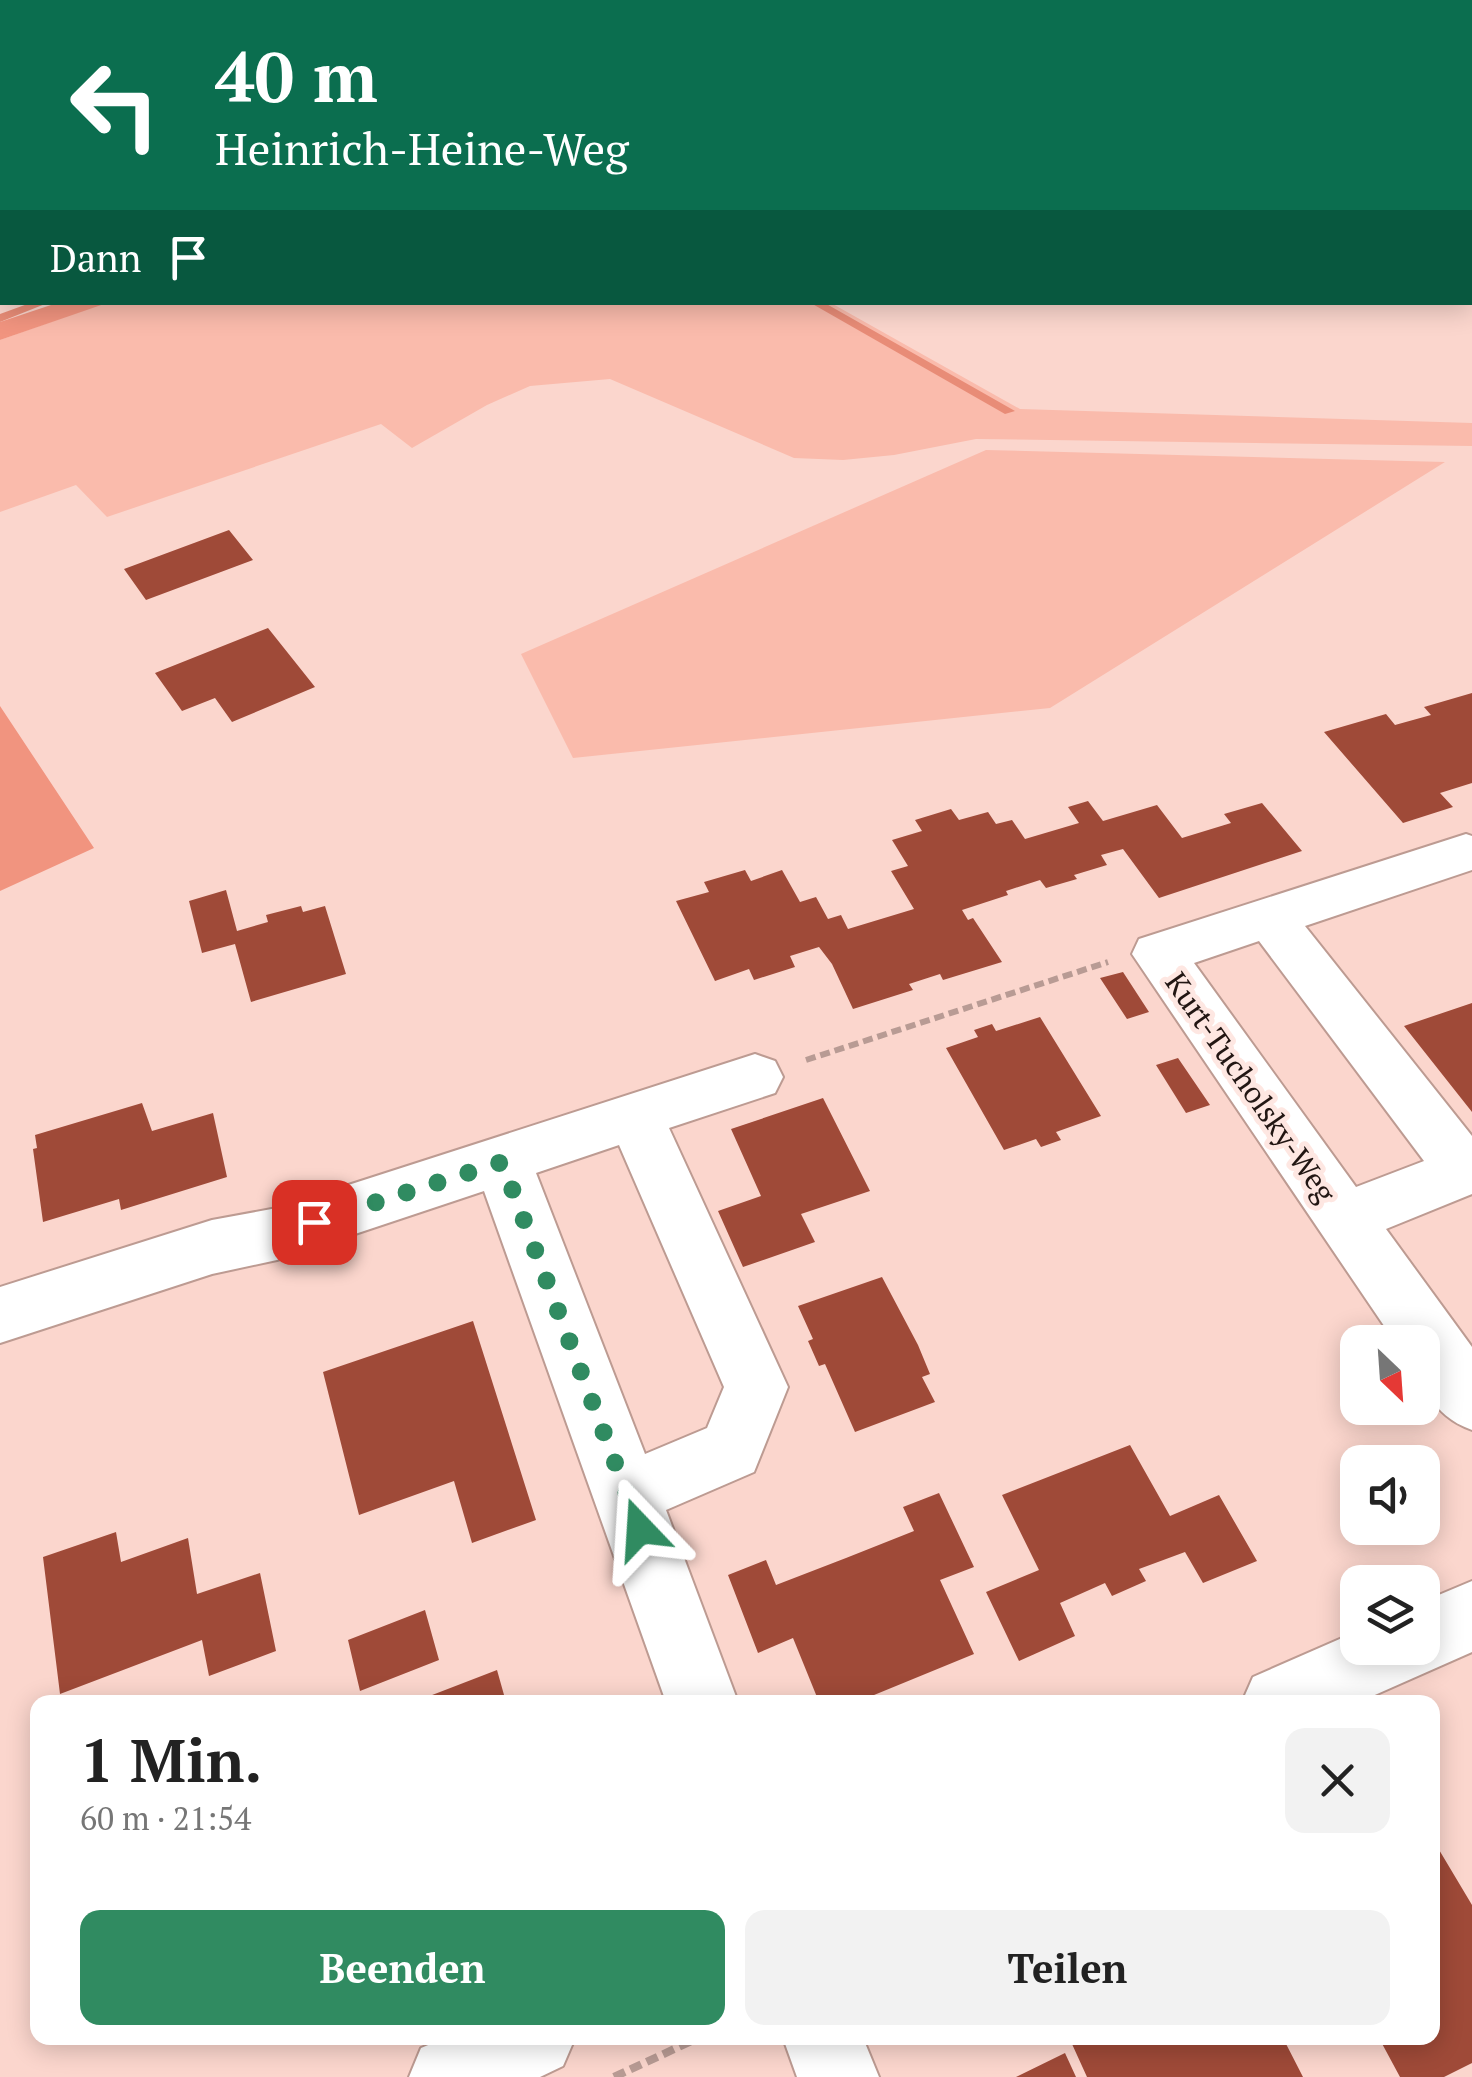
<!DOCTYPE html>
<html lang="de">
<head>
<meta charset="utf-8">
<style>
	:root { --surface:#fff; --page:#f2f2f2; --text:#222; --muted:#767676; --accent:#308b61 }
	body { margin:0; font-family:"PT Serif",serif; background:var(--page); color:var(--text); height:100vh; display:flex; flex-direction:column; font-size:38px; white-space:nowrap }
	* { box-sizing:border-box; margin:0 }
	p { font-size:32px; color:var(--muted) }
	.icon { flex:none; width:55px; height:55px; fill:none; stroke:currentColor; stroke-width:2; stroke-linecap:round; stroke-linejoin:round }
	.map { position:relative; flex:1; overflow:hidden }
	.drawer { position:absolute; left:30px; top:1695px; width:1410px; height:350px; display:flex; flex-direction:column; background:var(--surface); border-radius:20px; box-shadow:0 5px 25px #0003 }
	.drawer>* { flex:none }
	.hud { position:absolute; left:0px; top:0px; width:1472px; height:305px; box-shadow:0 5px 25px #0003; background:#0b6e4f; color:#fff; overflow:hidden }
	.needle { width:65px; rotate:155deg }
	.controls { position:absolute; left:1340px; top:1325px; display:grid; gap:20px }
	.controls a { display:grid; place-items:center; width:100px; height:100px; border-radius:20px; background:var(--surface); box-shadow:0 5px 25px #0003; font-size:50px }
	.pin { position:absolute; display:grid; place-items:center; width:85px; height:85px; color:#fff; margin:-42px; border-radius:20px; box-shadow:0 5px 15px #0006 }
	.me { position:absolute; width:110px; margin:-55px; rotate:340deg; stroke-linejoin:round; filter:drop-shadow(0 0 8px #0008) }
	.turn { display:flex; align-items:center; gap:35px; height:210px; padding:0 50px; font-size:45px }
	.turn .icon { width:130px; height:130px; stroke-width:2.5 }
	.turn b { display:block; font-size:70px; line-height:85px }
	.then { display:flex; align-items:center; height:95px; padding:0 50px; background:#0003; gap:20px; font-size:38px }
	.round { display:grid; place-items:center; flex:none; width:105px; height:105px; border-radius:20px; background:var(--page) }
	.headline { display:flex; align-items:center; justify-content:space-between; height:170px; padding:0 50px }
	h1 { font-size:60px; font-weight:600; line-height:75px }
	.cta { display:flex; gap:20px; margin-top:auto; padding:20px 50px }
	.cta a { flex:1; height:115px; border-radius:20px; background:var(--accent); color:#fff; font-size:40px; font-weight:600; line-height:115px; text-align:center }
	.cta a+a { background:var(--page); color:var(--text) }
	.map>svg:first-child { display:block }
	.green { fill:#fabbac }
	.forest { fill:#f1947f }
	.lines { fill:none; stroke-linecap:round; stroke-linejoin:round }
	.stream { fill:#e88c77; fill-rule:evenodd }
	.building { fill:#9f4a38 }
	.street-casing { stroke:#bd9b92; stroke-width:4 }
	.secondary-casing { stroke:#bd9b92; stroke-width:4 }
	.path-far1 { stroke:#b89b94; stroke-width:6; stroke-dasharray:10 5; stroke-linecap:butt }
	.path { stroke:#b89b94; stroke-width:8; stroke-dasharray:12 6; stroke-linecap:butt }
	.street { fill:#fff; fill-rule:evenodd }
	.secondary { fill:#fff; fill-rule:evenodd }
	.route { stroke:#308b61; stroke-width:18; stroke-dasharray:0 32.4 }
	.labels { text-anchor:middle; dominant-baseline:central; stroke-width:10; stroke-linejoin:round; paint-order:stroke }
	.street-label { font-size:30px; fill:#221613; stroke:#fee7e2 }
</style>
</head>
<body>
<div class="map">
<svg width="1472" height="2077" viewBox="0 0 1472 2077">
	<rect width="100%" height="100%" fill="#fbd6cd"/>
	<!-- green -->
	<path class="green" d="M 356,0 L 1156,0 L 1150,2 Z
		M 107,302 L 831,303 L 1020,409 L 1472,423 L 1472,446 L 976,439 L 894,455 L 843,460 L 794,458 L 610,379 L 530,386 L 487,405 L 412,448 L 381,424 L 107,517 L 76,485 L 0,512 L 0,340 Z
		M 986,450 L 1445,462 L 1050,708 L 573,758 L 521,654 Z"/>
	<!-- forest -->
	<path class="forest" d="M 57,303 L 107,303 L 0,340 L 0,322 Z
		M 0,706 L 94,848 L 0,891 Z"/>
	<g class="lines">
		<!-- stream -->
		<path class="stream" d="M 0,49 L 2,50 L 2,57 L 0,56 Z
			M 33,302 L 50,302 L 0,322 L 0,314 Z
			M 809,302 L 823,302 L 1015,411 L 1005,414 Z"/>
	</g>
	<!-- building -->
	<path class="building" d="M 229,530 L 253,560 L 146,600 L 124,569 Z
		M 268,628 L 315,687 L 232,722 L 215,698 L 182,711 L 155,673 Z
		M 1472,693 L 1472,783 L 1440,793 L 1453,807 L 1403,823 L 1324,732 L 1386,714 L 1395,725 L 1431,715 L 1424,707 Z
		M 1088,801 L 1103,821 L 1157,805 L 1182,838 L 1231,823 L 1224,814 L 1262,803 L 1302,851 L 1159,898 L 1123,849 L 1101,855 L 1107,865 L 1074,875 L 1077,879 L 1046,888 L 1040,880 L 1006,891 L 1008,895 L 962,910 L 968,920 L 973,918 L 1002,962 L 943,980 L 940,974 L 909,984 L 913,990 L 853,1009 L 832,964 L 819,947 L 790,956 L 795,967 L 754,980 L 749,969 L 715,981 L 676,901 L 709,892 L 704,882 L 745,870 L 751,881 L 782,870 L 800,902 L 816,897 L 828,919 L 841,915 L 848,929 L 914,909 L 891,871 L 908,866 L 892,840 L 922,831 L 915,820 L 951,809 L 959,820 L 988,812 L 996,824 L 1012,820 L 1025,839 L 1079,823 L 1068,807 Z
		M 226,890 L 237,931 L 268,922 L 266,915 L 301,906 L 303,912 L 325,906 L 346,974 L 251,1002 L 235,944 L 202,953 L 189,901 Z
		M 1123,972 L 1149,1012 L 1127,1019 L 1100,978 Z
		M 1472,1003 L 1472,1112 L 1404,1026 Z
		M 1040,1017 L 1101,1116 L 1056,1132 L 1061,1140 L 1041,1147 L 1036,1139 L 1004,1150 L 946,1048 L 978,1037 L 974,1030 L 992,1024 L 996,1031 Z
		M 1178,1058 L 1210,1105 L 1186,1113 L 1156,1065 Z
		M 823,1098 L 870,1191 L 801,1214 L 815,1242 L 743,1267 L 718,1211 L 761,1196 L 731,1129 Z
		M 142,1103 L 152,1131 L 213,1113 L 227,1177 L 121,1210 L 119,1199 L 43,1222 L 33,1149 L 37,1148 L 35,1135 Z
		M 882,1277 L 918,1345 L 930,1374 L 922,1377 L 935,1402 L 855,1432 L 825,1364 L 819,1366 L 808,1341 L 813,1339 L 798,1306 Z
		M 473,1321 L 536,1520 L 472,1543 L 454,1481 L 359,1515 L 323,1372 Z
		M 1130,1445 L 1170,1516 L 1219,1495 L 1257,1561 L 1203,1583 L 1185,1552 L 1139,1569 L 1146,1581 L 1112,1596 L 1105,1583 L 1060,1603 L 1075,1636 L 1019,1661 L 986,1592 L 1039,1570 L 1002,1495 Z
		M 939,1493 L 974,1567 L 940,1580 L 974,1654 L 857,1702 L 819,1702 L 793,1638 L 758,1653 L 728,1575 L 766,1560 L 776,1585 L 846,1558 L 914,1531 L 903,1507 Z
		M 116,1532 L 121,1562 L 188,1538 L 197,1594 L 260,1573 L 276,1651 L 209,1676 L 202,1640 L 60,1694 L 43,1557 Z
		M 425,1610 L 439,1660 L 360,1691 L 348,1640 Z
		M 497,1670 L 506,1702 L 414,1702 Z
		M 1432,1838 L 1472,1905 L 1472,2063 L 1444,2077 L 1400,2077 L 1379,2038 L 1432,2038 Z
		M 1086,2038 L 1283,2038 L 1303,2077 L 1087,2077 L 1072,2044 Z
		M 1065,2053 L 1076,2077 L 1016,2077 Z"/>
	<g class="lines">
		<defs>
			<path id="street" d="M 1466,834 L 1472,836 L 1472,870 L 1305,926 L 1472,1136 L 1472,1194 L 1386,1229 L 1472,1347 L 1472,1430 C 1429,1414 1422,1385 1422,1342 L 1395,1342 L 1132,954 L 1139,939 ZM 1259,941 L 1424,1161 L 1356,1187 L 1194,963 Z
				M 755,1054 L 775,1061 L 783,1077 L 775,1093 L 669,1128 L 788,1387 L 754,1472 L 666,1510 L 738,1702 L 666,1702 L 484,1191 L 277,1260 L 212,1274 L 0,1343 L 0,1287 L 212,1220 L 277,1208 ZM 619,1145 L 724,1387 L 707,1428 L 645,1454 L 536,1173 Z
				M 783,2038 L 863,2038 L 879,2077 L 797,2077 Z"/>
			<path id="secondary" d="M 1472,1581 L 1472,1652 L 1359,1702 L 1242,1702 L 1253,1677 L 1358,1631 L 1358,1648 L 1422,1648 L 1422,1602 Z
				M 445,2038 L 575,2038 L 563,2066 L 540,2077 L 409,2077 L 421,2048 Z"/>
		</defs>
		<!-- street casing -->
		<use href="#street" class="street-casing"/>
		<!-- secondary casing -->
		<use href="#secondary" class="secondary-casing"/>
		<!-- path-far1 -->
		<path class="path-far1" d="M 806,1060 L 1108,962"/>
		<!-- path -->
		<path class="path" d="M 614,2077 L 698,2038"/>
		<!-- street -->
		<use href="#street" class="street"/>
		<!-- secondary -->
		<use href="#secondary" class="secondary"/>
	</g>
	<g class="lines">
		<!-- route -->
		<path class="route" d="M 314,1222 L 502,1162 L 640,1529"/>
	</g>
	<g class="labels">
		<!-- street labels -->
		<g class="street-label">
			<text transform="translate(1251 1087) rotate(55)">Kurt-Tucholsky-Weg</text>
		</g>
	</g>
</svg>
<div class="controls">
<a><svg class="needle" viewBox="-14 -14 28 28"><path d="M0-13l5 13h-10z" fill="#e53935"/><path d="M0 13l5-13h-10z" fill="#767676"/></svg></a>
<a><svg class="icon" aria-label="sound" viewBox="0 0 24 24"><path d="M4 9h4l5-4v14l-5-4H4zM17 9q2 3 0 6"/></svg></a>
<a><svg class="icon" aria-label="layers" viewBox="0 0 24 24"><path d="M12 4l9 5-9 5-9-5zM3 14l9 5 9-5"/></svg></a>
</div>
<div class="pin" style="left:314px;top:1222px;background:#d93025"><svg class="icon" aria-label="arrive" viewBox="0 0 24 24"><path d="M6 21V4h12l-3 4 3 4H6"/></svg></div>
<svg class="me" style="left:640px;top:1529px" viewBox="-20 -20 40 40"><path d="M0-17L14 15 0 8-14 15z" fill="#308b61" stroke="#fff" stroke-width="4"/></svg>
<div class="hud">
<div class="turn"><svg class="icon" aria-label="left" viewBox="0 0 24 24"><path d="M17 20v-9H6M10 6l-5 5 5 5"/></svg><div><b>40 m</b>Heinrich-Heine-Weg</div></div>
<div class="then">Dann<svg class="icon" aria-label="arrive" viewBox="0 0 24 24"><path d="M6 21V4h12l-3 4 3 4H6"/></svg></div>
</div>
<section class="drawer">
<div class="headline"><div><h1>1 Min.</h1><p>60 m · 21:54</p></div><a class="round"><svg class="icon" aria-label="close" viewBox="0 0 24 24"><path d="M6 6l12 12M18 6L6 18"/></svg></a></div>
<div class="cta"><a>Beenden</a><a>Teilen</a></div>
</section>
</div>
</body>
</html>
